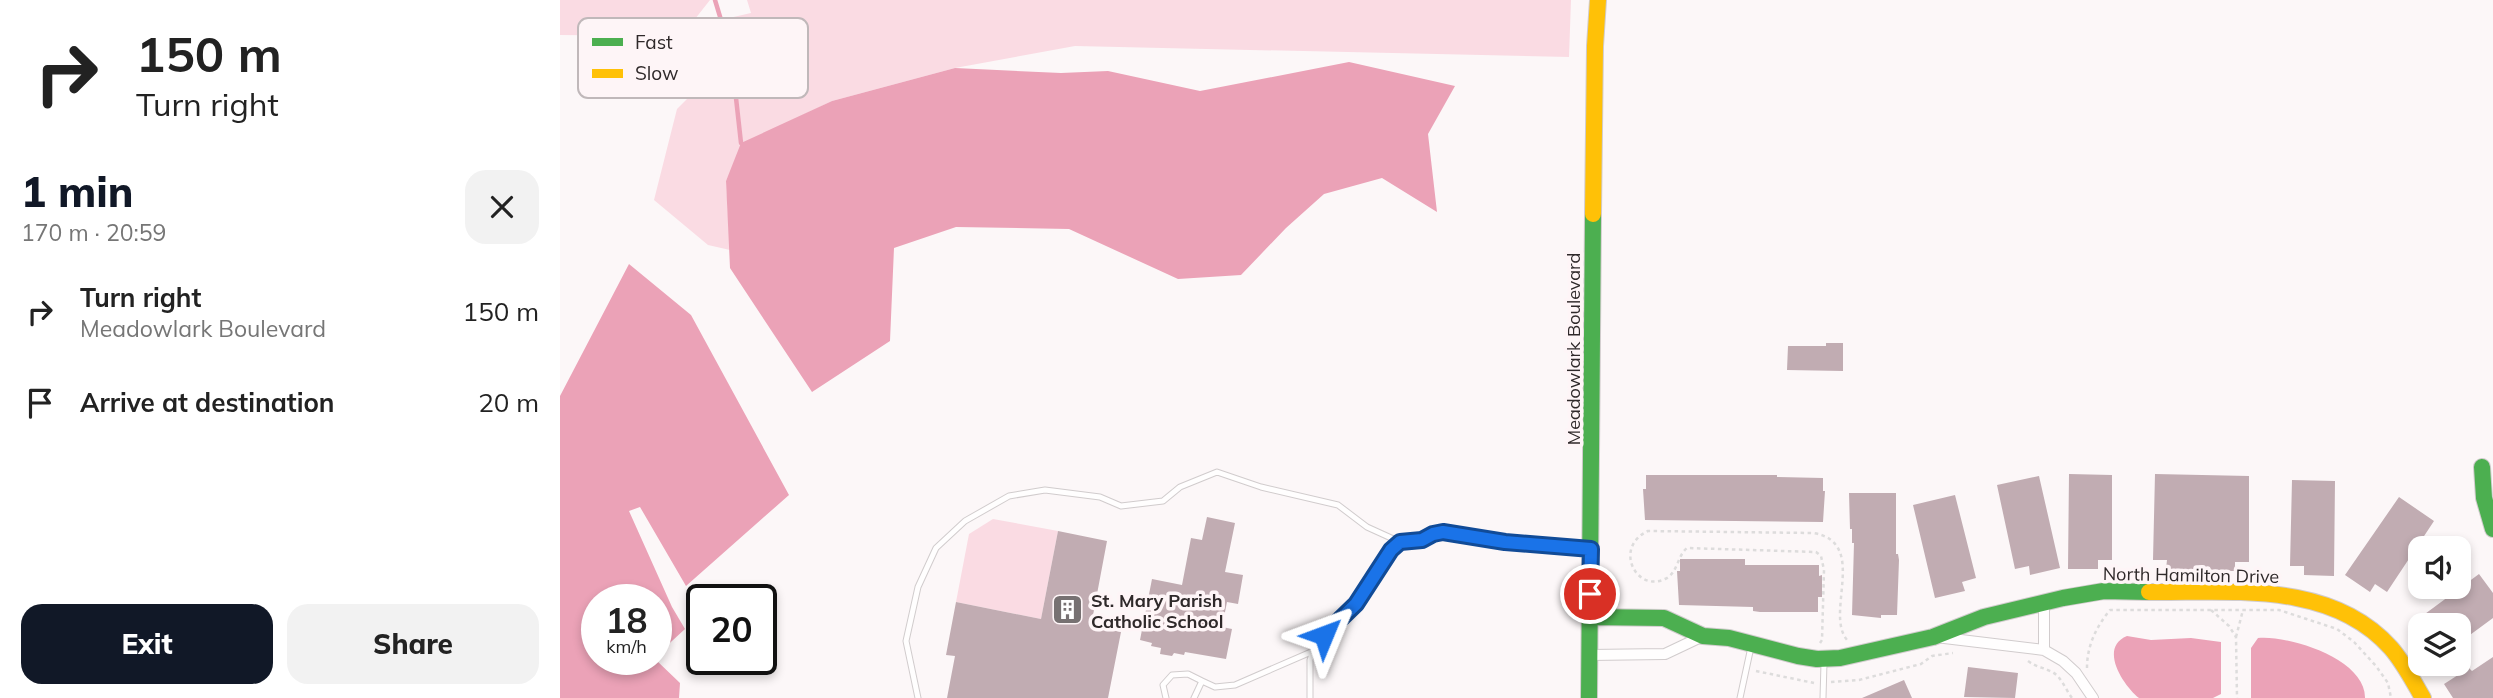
<!DOCTYPE html>
<html lang="en">
<head>
<meta charset="utf-8">
<style>
	:root { --surface:#fff; --page:#f2f2f2; --text:#222; --muted:#767676; --accent:#111827 }
	body { margin:0; font-family:Mulish,sans-serif; background:var(--page); color:var(--text); height:100vh; display:flex; flex-direction:column; font-size:26px; white-space:nowrap }
	* { box-sizing:border-box; margin:0 }
	p { font-size:23px; color:var(--muted) }
	.icon { flex:none; width:38px; height:38px; fill:none; stroke:currentColor; stroke-width:2; stroke-linecap:round; stroke-linejoin:round }
	.map { position:relative; flex:1; overflow:hidden }
	.sheet { display:flex; flex-direction:column; background:var(--surface); width:560px }
	.sheet>* { flex:none }
	.hud { background:#fff; color:var(--text); overflow:hidden }
	.tools { position:absolute; left:1848px; top:536px; display:grid; gap:14px }
	.tools a { display:grid; place-items:center; width:63px; height:63px; border-radius:14px; background:var(--surface); box-shadow:0 4px 10px #0003; font-size:35px }
	.speed { position:absolute; left:21px; top:584px; display:flex; gap:14px; font-size:35px; font-weight:700; text-align:center }
	.speed>* { display:grid; place-content:center; width:91px; height:91px; border-radius:50%; background:var(--surface); box-shadow:0 4px 10px #0003; line-height:1 }
	.speed small { font-size:18px; font-weight:400 }
	.speed .limit { border:4px solid #111; border-radius:10px; background:#fff; color:#111 }
	.pin { position:absolute; display:grid; place-items:center; width:60px; height:60px; color:#fff; margin:-30px; border:4px solid #fff; border-radius:50%; box-shadow:0 2px 7px #0007 }
	.me { position:absolute; width:77px; margin:-38px; rotate:46deg; stroke-linejoin:round; filter:drop-shadow(0 0 5px #0008) }
	.turn { display:flex; align-items:center; gap:24px; height:147px; padding:0 21px; font-size:32px }
	.turn .icon { width:91px; height:91px; stroke-width:2.5 }
	.turn b { display:block; font-size:49px; line-height:60px }
	.round { display:grid; place-items:center; flex:none; width:74px; height:74px; border-radius:21px; background:var(--page) }
	.overview { display:flex; align-items:center; justify-content:space-between; height:119px; padding:0 21px }
	h1 { font-size:42px; font-weight:800; line-height:52px; color:var(--accent) }
	.button { display:flex; gap:14px; margin-top:auto; padding:14px 21px }
	.button a { flex:1; height:80px; border-radius:21px; background:var(--accent); color:#fff; font-size:28px; font-weight:800; line-height:80px; text-align:center }
	.button a+a { background:var(--page); color:var(--text) }
	ul { padding:0; list-style:none }
	li { display:flex; align-items:center; gap:21px; height:91px; padding:0 21px }
	li div { flex:1 }
	li b { display:block; font-size:26px }
	li em { font-style:normal }
	main { display:flex; flex:1; min-height:0 }
	.map>svg:first-child { display:block }
	.green { fill:#fadbe3 }
	.water { fill:#eba2b7 }
	.lines { fill:none; stroke-linecap:round; stroke-linejoin:round }
	.stream { stroke:#eba2b7; stroke-width:4.5 }
	.building { fill:#c1acb2 }
	.lane-casing { stroke:#d1cccd; stroke-width:7 }
	.street-casing { stroke:#d1cccd; stroke-width:12 }
	.fast-casing { stroke:#d1cccd; stroke-width:18 }
	.slow-casing { stroke:#d1cccd; stroke-width:18 }
	.path { stroke:#dddcdc; stroke-width:2.5; stroke-dasharray:3.5 3.5; stroke-linecap:butt }
	.lane { stroke:#fffefe; stroke-width:5 }
	.street { stroke:#fffefe; stroke-width:10 }
	.fast { stroke:#4caf50; stroke-width:16 }
	.slow { stroke:#ffc107; stroke-width:16 }
	.route-casing { stroke:#114b97; stroke-width:18 }
	.route { stroke:#1a73e8; stroke-width:12 }
	.labels { text-anchor:middle; dominant-baseline:central; stroke-width:7; stroke-linejoin:round; paint-order:stroke }
	.street-label { font-size:18px; fill:#2f292a; stroke:#fef5f7 }
	.poi-label { font-size:18px; font-weight:bold; fill:#2f292a; stroke:#fef5f7; text-anchor:start }
	.key { fill:#fef5f7; stroke:#c0b8ba; stroke-width:2 }
	.key-label { font-size:19px; fill:#2f292a }
</style>
</head>
<body>
<main>
<section class="sheet">
<div class="hud">
<div class="turn"><svg class="icon" aria-label="right" viewBox="0 0 24 24"><path d="M7 20v-9h11M14 6l5 5-5 5"/></svg><div><b>150 m</b>Turn right</div></div>
</div>
<div class="overview"><div><h1>1 min</h1><p>170 m · 20:59</p></div><a class="round"><svg class="icon" aria-label="close" viewBox="0 0 24 24"><path d="M6 6l12 12M18 6L6 18"/></svg></a></div>
<ul>
<li><svg class="icon" aria-label="right" viewBox="0 0 24 24"><path d="M7 20v-9h11M14 6l5 5-5 5"/></svg><div><b>Turn right</b><p>Meadowlark Boulevard</p></div><em>150 m</em></li>
<li><svg class="icon" aria-label="arrive" viewBox="0 0 24 24"><path d="M6 21V4h12l-3 4 3 4H6"/></svg><div><b>Arrive at destination</b></div><em>20 m</em></li>
</ul>
<div class="button"><a>Exit</a><a>Share</a></div>
</section>
<div class="map">
<svg width="1933" height="698" viewBox="0 0 1933 698">
	<rect width="100%" height="100%" fill="#fcf7f8"/>
	<!-- green -->
	<path class="green" d="M 0,0 L 150,0 L 135,19 L 112,31 L 191,13 L 187,0 L 1011,0 L 1009,57 L 515,46 L 395,68 L 272,101 L 184,143 L 166,181 L 170,250 L 148,245 L 94,200 L 117,109 L 137,89 L 107,33 L 99,36 L 0,35 Z
		M 433,519 L 498,531 L 481,619 L 396,602 L 409,534 Z"/>
	<!-- water -->
	<path class="water" d="M 789,62 L 895,86 L 868,134 L 877,212 L 822,178 L 764,194 L 726,228 L 681,275 L 618,279 L 509,229 L 396,227 L 334,248 L 330,341 L 252,392 L 170,268 L 166,181 L 181,143 L 272,101 L 395,68 L 501,73 L 548,71 L 640,91 Z
		M 69,264 L 131,315 L 229,495 L 126,586 L 80,507 L 69,511 L 112,607 L 125,629 L 100,652 L 96,649 L 96,600 L 37,600 L 37,660 L 96,660 L 120,683 L 119,698 L 0,698 L 0,396 Z
		M 1567,636 L 1591,640 L 1631,638 L 1661,642 L 1661,694 L 1653,698 L 1579,698 C 1564,686 1538,648 1567,636 Z
		M 1698,638 C 1729,635 1806,659 1805,698 L 1691,698 L 1691,648 Z"/>
	<g class="lines">
		<!-- stream -->
		<path class="stream" d="M 155,0 L 171,53 L 181,143"/>
	</g>
	<!-- building -->
	<path class="building" d="M 1266,343 L 1283,343 L 1283,371 L 1227,370 L 1228,346 L 1266,346 Z
		M 1509,474 L 1552,475 L 1552,560 L 1538,560 L 1538,569 L 1508,569 Z
		M 1595,474 L 1689,476 L 1689,562 L 1675,562 L 1675,571 L 1645,571 L 1606,569 L 1607,560 L 1593,560 Z
		M 1086,475 L 1217,475 L 1217,477 L 1263,478 L 1263,491 L 1265,491 L 1263,522 L 1085,520 L 1083,489 L 1086,489 Z
		M 1479,476 L 1500,568 L 1470,575 L 1469,566 L 1455,569 L 1437,485 Z
		M 1732,480 L 1775,481 L 1774,576 L 1744,575 L 1744,566 L 1730,566 Z
		M 1289,493 L 1336,493 L 1336,554 L 1338,554 L 1339,560 L 1337,615 L 1321,615 L 1321,618 L 1292,615 L 1294,543 L 1292,543 L 1292,529 L 1290,529 Z
		M 1395,495 L 1416,578 L 1402,582 L 1405,591 L 1375,598 L 1353,505 Z
		M 1839,497 L 1874,521 L 1827,592 L 1815,584 L 1810,592 L 1785,575 Z
		M 647,517 L 675,523 L 665,572 L 683,575 L 678,604 L 667,602 L 662,627 L 672,629 L 666,659 L 625,652 L 624,655 L 614,653 L 612,656 L 600,654 L 601,648 L 591,646 L 592,643 L 580,640 L 592,579 L 622,585 L 631,538 L 642,540 Z
		M 498,531 L 547,541 L 531,626 L 561,632 L 548,698 L 387,698 L 395,656 L 386,655 L 396,602 L 481,619 Z
		M 1120,559 L 1185,559 L 1185,565 L 1259,565 L 1259,576 L 1262,575 L 1262,597 L 1258,597 L 1258,612 L 1200,612 L 1193,611 L 1193,607 L 1119,605 L 1117,571 L 1120,571 Z
		M 1919,574 L 1933,593 L 1933,618 L 1899,643 L 1899,625 L 1850,625 Z
		M 1933,657 L 1933,698 L 1893,698 L 1884,684 L 1909,668 L 1912,671 Z
		M 1408,667 L 1458,673 L 1455,698 L 1404,697 Z
		M 1344,680 L 1352,698 L 1302,698 Z"/>
	<g class="lines">
		<defs>
			<path id="lane" d="M 358,698 L 346,641 L 358,587 L 376,548 L 405,521 L 449,496 L 485,490 L 540,497 L 561,506 L 603,501 L 620,487 L 657,472 L 701,487 L 778,505 L 807,527 L 840,542
				M 606,698 L 603,685 L 612,675 L 628,674 L 642,681
				M 634,698 L 642,681 L 655,687 L 675,685 L 751,652
				M 750,698 L 750,660 L 755,646 L 796,604 L 831,550 L 840,542 L 862,540 L 873,534 L 883,532 L 945,542 L 1028,549
				M 1180,698 L 1191,647
				M 1263,698 L 1264,663"/>
			<path id="street" d="M 1376,637 L 1484,650 L 1503,661 L 1516,673 L 1533,698
				M 1484,650 L 1484,602
				M 1030,655 L 1105,654 L 1143,636"/>
			<path id="fast" d="M 1922,467 L 1924,498 L 1933,529
				M 1030,617 L 1104,618 L 1143,636 L 1169,638 L 1238,656 L 1257,659 L 1280,658 L 1373,637 L 1424,617 L 1503,598 L 1544,591 L 1589,592
				M 1029,698 L 1033,214"/>
			<path id="slow" d="M 1033,214 L 1035,46 L 1038,0
				M 1589,592 C 1670,593 1771,580 1831,648 C 1844,663 1853,681 1863,698"/>
		</defs>
		<!-- lane casing -->
		<use href="#lane" class="lane-casing"/>
		<!-- street casing -->
		<use href="#street" class="street-casing"/>
		<!-- fast casing -->
		<use href="#fast" class="fast-casing"/>
		<!-- slow casing -->
		<use href="#slow" class="slow-casing"/>
		<!-- path -->
		<path class="path" d="M 1651,610 L 1669,626 L 1676,637 L 1677,698
			M 1676,637 L 1683,610
			M 1260,643 L 1262,640 L 1264,570 L 1261,556 L 1256,552 L 1127,548 C 1117,556 1118,573 1105,579 C 1076,593 1053,547 1088,531 L 1253,533 C 1310,542 1263,615 1288,641
			M 1468,661 C 1476,667 1482,667 1490,671 C 1501,675 1505,689 1512,698
			M 1527,668 C 1527,646 1536,627 1550,610 L 1719,610 L 1777,629 L 1794,642 L 1816,666 L 1828,683 L 1831,698
			M 1196,671 L 1254,683
			M 1271,682 L 1299,680 L 1361,664 L 1372,656 L 1393,653"/>
		<!-- lane -->
		<use href="#lane" class="lane"/>
		<!-- street -->
		<use href="#street" class="street"/>
		<!-- fast -->
		<use href="#fast" class="fast"/>
		<!-- slow -->
		<use href="#slow" class="slow"/>
	</g>
	<g class="lines">
		<defs>
			<path id="route" d="M 764,635 L 796,604 L 831,550 L 840,542 L 862,540 L 873,534 L 883,532 L 945,542 L 1031,549 L 1030,594"/>
		</defs>
		<!-- route casing -->
		<use href="#route" class="route-casing"/>
		<!-- route -->
		<use href="#route" class="route"/>
	</g>
	<!-- icons -->
	<defs>
		<symbol id="building-square" viewBox="-11 -11 22 22"><rect x="-9" y="-9" width="18" height="18" rx="4" fill="#777172" stroke="#fef5f7"/><path d="M-4-6H4V6H1V3H-1V6H-4ZM-2.5-4.3h1.7v1.8h-1.7ZM.8-4.3h1.7v1.8H.8ZM-2.5-1h1.7V.8h-1.7ZM.8-1h1.7V.8H.8Z" fill="#fff"/></symbol>
	</defs>
	<g fill-rule="evenodd">
		<use href="#building-square" x="490" y="592" width="35" height="35"/>
	</g>
	<g class="labels">
		<!-- street labels -->
		<g class="street-label">
			<text transform="translate(1013 349) rotate(-90)">Meadowlark Boulevard</text>
			<text transform="translate(1631 575) rotate(1)">North Hamilton Drive</text>
		</g>
		<!-- poi labels -->
		<g class="poi-label">
			<text x="531" y="600">St. Mary Parish<tspan x="531" dy="21">Catholic School</tspan></text>
		</g>
	</g>
	<!-- legend -->
	<rect x="18" y="18" width="230" height="80" rx="10" class="key"/>
	<rect x="32" y="38" width="31" height="8" fill="#4caf50"/>
	<rect x="32" y="69" width="31" height="9" fill="#ffc107"/>
	<g class="key-label">
		<text x="75" y="49">Fast</text>
		<text x="75" y="80">Slow</text>
	</g>
</svg>
<div class="tools">
<a><svg class="icon" aria-label="sound" viewBox="0 0 24 24"><path d="M4 9h4l5-4v14l-5-4H4zM17 9q2 3 0 6"/></svg></a>
<a><svg class="icon" aria-label="layers" viewBox="0 0 24 24"><path d="M12 4l9 5-9 5-9-5zM3 14l9 5 9-5"/></svg></a>
</div>
<div class="speed"><div>18<small>km/h</small></div><div class="limit">20</div></div>
<div class="pin" style="left:1030px;top:594px;background:#d93025"><svg class="icon" aria-label="arrive" viewBox="0 0 24 24"><path d="M6 21V4h12l-3 4 3 4H6"/></svg></div>
<svg class="me" style="left:764px;top:635px" viewBox="-20 -20 40 40"><path d="M0-17L14 15 0 8-14 15z" fill="#1a73e8" stroke="#fff" stroke-width="4"/></svg>
</div>
</main>
</body>
</html>
